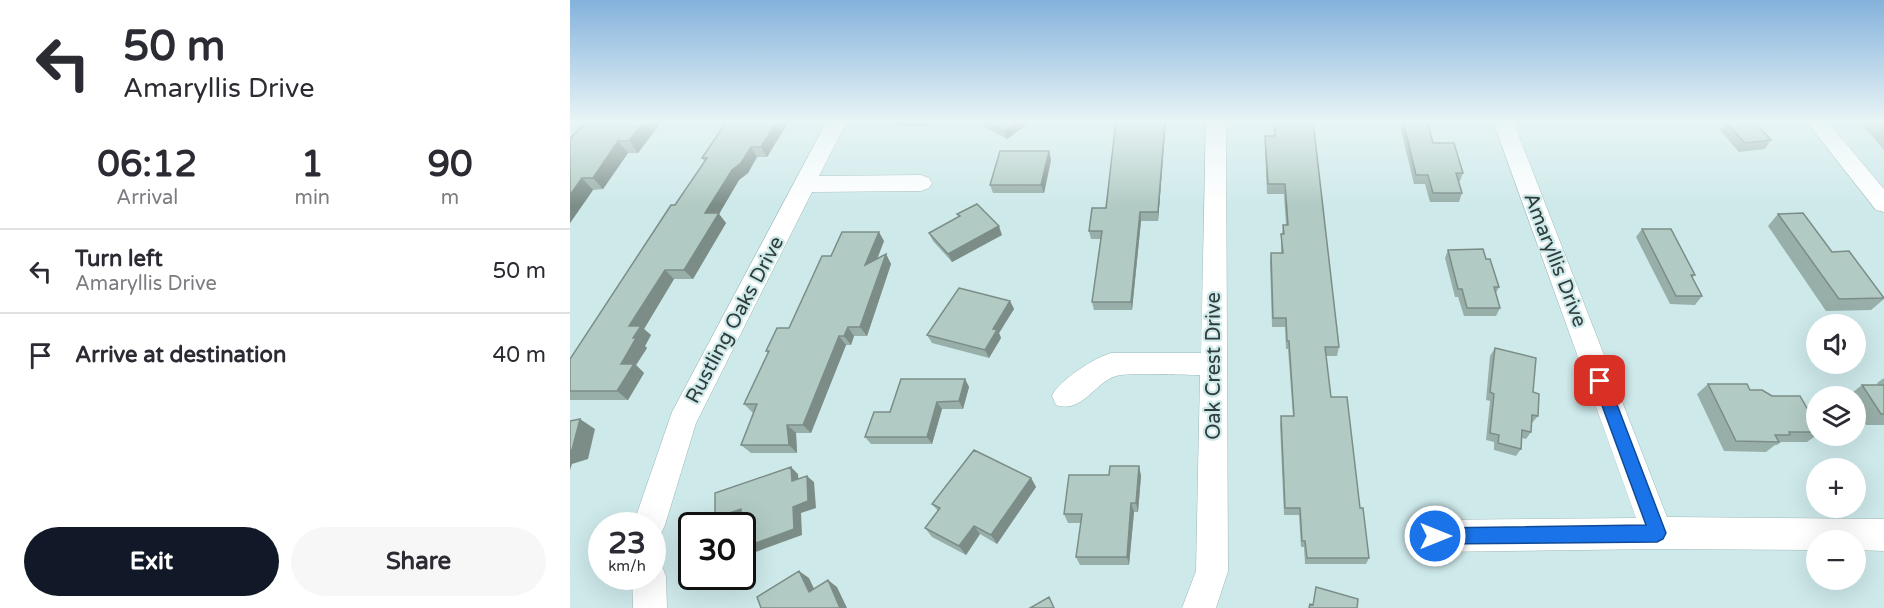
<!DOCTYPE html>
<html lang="en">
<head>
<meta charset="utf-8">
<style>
	:root { --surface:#fff; --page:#f7f7f7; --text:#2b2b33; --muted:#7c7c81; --line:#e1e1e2; --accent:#111827 }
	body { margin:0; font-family:"Varela Round",sans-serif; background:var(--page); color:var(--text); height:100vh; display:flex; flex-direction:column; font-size:22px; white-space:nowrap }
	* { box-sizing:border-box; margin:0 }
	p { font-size:20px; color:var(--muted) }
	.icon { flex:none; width:33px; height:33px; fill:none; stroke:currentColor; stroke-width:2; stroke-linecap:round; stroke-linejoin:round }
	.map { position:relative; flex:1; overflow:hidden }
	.side { display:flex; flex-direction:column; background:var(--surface); width:570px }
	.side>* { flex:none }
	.hud { background:#fff; color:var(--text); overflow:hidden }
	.controls { position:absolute; left:1236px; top:314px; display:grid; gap:12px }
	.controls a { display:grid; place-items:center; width:60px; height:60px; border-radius:50%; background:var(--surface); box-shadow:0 6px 24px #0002; font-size:30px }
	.speed { position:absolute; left:18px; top:512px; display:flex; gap:12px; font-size:30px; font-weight:700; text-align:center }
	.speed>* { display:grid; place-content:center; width:78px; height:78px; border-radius:50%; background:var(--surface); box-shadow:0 6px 24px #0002; line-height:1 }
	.speed small { font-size:15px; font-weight:400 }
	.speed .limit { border:3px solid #111; border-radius:9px; background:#fff; color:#111 }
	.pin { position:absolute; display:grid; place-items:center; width:51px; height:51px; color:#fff; margin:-26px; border-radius:12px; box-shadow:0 3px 9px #0006 }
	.me { position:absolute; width:66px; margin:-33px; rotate:90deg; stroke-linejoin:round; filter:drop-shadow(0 0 4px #0008) }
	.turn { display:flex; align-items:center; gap:21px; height:126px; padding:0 24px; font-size:27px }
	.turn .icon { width:78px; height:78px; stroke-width:2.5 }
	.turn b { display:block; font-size:42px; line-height:51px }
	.eta { display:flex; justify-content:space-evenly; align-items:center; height:102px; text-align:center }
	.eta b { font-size:36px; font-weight:700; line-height:42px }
	.cta { display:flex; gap:12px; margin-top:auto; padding:12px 24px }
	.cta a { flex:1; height:69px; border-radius:36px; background:var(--accent); color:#fff; font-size:24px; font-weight:700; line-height:69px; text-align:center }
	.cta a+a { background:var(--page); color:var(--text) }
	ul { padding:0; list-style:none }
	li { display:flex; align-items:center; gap:18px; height:84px; padding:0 24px; border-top:2px solid var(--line) }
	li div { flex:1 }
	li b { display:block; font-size:22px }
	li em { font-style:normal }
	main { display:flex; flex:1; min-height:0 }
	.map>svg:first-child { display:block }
	.green { fill:#9ebba4 }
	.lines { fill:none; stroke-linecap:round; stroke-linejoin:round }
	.minor-casing { stroke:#9cb7b7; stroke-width:1 }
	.minor { fill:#fff; fill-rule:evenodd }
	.wall { fill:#98aea8 }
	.shaded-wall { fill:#7c8d88 }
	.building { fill:#b1cac3; stroke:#7c8d88; stroke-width:1.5 }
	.route { fill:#1a73e8; stroke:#114b97; stroke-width:1.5 }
	.labels { text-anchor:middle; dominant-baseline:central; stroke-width:4.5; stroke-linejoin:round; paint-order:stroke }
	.street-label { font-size:20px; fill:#313c3c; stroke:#cee9ea }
</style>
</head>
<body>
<main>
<section class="side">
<div class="hud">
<div class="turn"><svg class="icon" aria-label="left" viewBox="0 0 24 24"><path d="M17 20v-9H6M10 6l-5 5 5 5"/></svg><div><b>50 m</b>Amaryllis Drive</div></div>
</div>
<div class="eta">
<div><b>06:12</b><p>Arrival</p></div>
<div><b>1</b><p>min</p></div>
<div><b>90</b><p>m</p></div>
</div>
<ul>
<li><svg class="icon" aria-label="left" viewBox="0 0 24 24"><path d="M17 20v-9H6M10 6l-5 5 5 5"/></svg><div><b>Turn left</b><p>Amaryllis Drive</p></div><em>50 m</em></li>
<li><svg class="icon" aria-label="arrive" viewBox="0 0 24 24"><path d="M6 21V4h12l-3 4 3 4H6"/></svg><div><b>Arrive at destination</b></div><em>40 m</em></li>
</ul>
<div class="cta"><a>Exit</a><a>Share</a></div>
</section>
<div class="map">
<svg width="1314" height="608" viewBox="0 0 1314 608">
	<rect width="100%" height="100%" fill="#cee9ea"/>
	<!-- green -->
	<path class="green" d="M 1289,121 L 1314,121 L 1314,150 Z"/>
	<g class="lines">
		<defs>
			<path id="minor" d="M 257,121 L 277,121 L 249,176 L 351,175 L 359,178 L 362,183 L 359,188 L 351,191 L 242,192 L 126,423 L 95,525 L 90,536 L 82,539 L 82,525 L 63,525 L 102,412 Z
				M 636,121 L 656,121 L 658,571 L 646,608 L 612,608 L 626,571 L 630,375 C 614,375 557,372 546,376 C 524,383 512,414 486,405 L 482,396 C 489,380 524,358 541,353 L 631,353 Z
				M 923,121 L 943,121 L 1097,517 L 1314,519 L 1314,551 L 1286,550 L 1286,540 L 1246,540 L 1246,550 L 1087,549 L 865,552 L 854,547 L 849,536 L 854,525 L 865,520 L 1066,518 Z
				M 1236,121 L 1257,121 L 1314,189 L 1314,212 L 1306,210 Z
				M 82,561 L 91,564 L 96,576 L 97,608 L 63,608 L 62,576 L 82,576 Z"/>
		</defs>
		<!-- minor casing -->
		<use href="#minor" class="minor-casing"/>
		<!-- minor -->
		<use href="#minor" class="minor"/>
	</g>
	<!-- wall -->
	<path class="wall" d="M 92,121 L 68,153 L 58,153 L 33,189 L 23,190 L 0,223 L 0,139 Z
		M 219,121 L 197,157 L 187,157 L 178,173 L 169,180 L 149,214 L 156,223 L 123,279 L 104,279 L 74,329 L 81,335 L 75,346 L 77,348 L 66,365 L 74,373 L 58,400 L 0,400 L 0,359 L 135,162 L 132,158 Z
		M 326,121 L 361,121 L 359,126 L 328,126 Z
		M 404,121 L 459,121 L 459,123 L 437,139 Z
		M 546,121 L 596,121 L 588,221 L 571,221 L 562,310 L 524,310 L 522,302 L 531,239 L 521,239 L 519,231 L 536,208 Z
		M 703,121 L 743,121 L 769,347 L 767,356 L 756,356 L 761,397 L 790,508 L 799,558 L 796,564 L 735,564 L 734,547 L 731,547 L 729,515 L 714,515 L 710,425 L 711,416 L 723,416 L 718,349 L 716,349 L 715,327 L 702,327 L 700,262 L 701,253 L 711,253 L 711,243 L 713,225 L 716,225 L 714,194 L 697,194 L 695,146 L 695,136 L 704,136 Z
		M 829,121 L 857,121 L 863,143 L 893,173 L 890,181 L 889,181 L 892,193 L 889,202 L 860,202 L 855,184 L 844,184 Z
		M 1156,122 L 1201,140 L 1195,149 L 1169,152 L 1150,130 Z
		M 479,151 L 481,160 L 474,193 L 423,193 L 420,185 Z
		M 387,214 L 432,235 L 382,262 L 363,241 L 359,233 L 389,217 Z
		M 1208,214 L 1262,252 L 1314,297 L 1314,299 L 1301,310 L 1256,311 L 1198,226 Z
		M 1072,229 L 1125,275 L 1122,278 L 1132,296 L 1125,305 L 1100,304 L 1066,237 Z
		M 314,241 L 307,259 L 316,254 L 321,264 L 297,336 L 284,336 L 281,345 L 276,345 L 241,433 L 226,433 L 227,453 L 181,453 L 171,445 L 184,413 L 183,413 L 174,404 L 198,353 L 196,351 L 219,328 L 261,256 Z
		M 878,250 L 916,259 L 929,287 L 926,293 L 930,308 L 926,316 L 894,316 L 888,297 L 885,297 L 875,258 Z
		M 440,301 L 444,309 L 429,333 L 431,338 L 419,358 L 362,343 L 357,335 Z
		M 925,348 L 963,392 L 968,416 L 962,423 L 961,432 L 956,439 L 952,438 L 951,449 L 946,456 L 924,450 L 924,442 L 916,440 L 920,401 L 916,400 L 920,356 Z
		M 1314,378 L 1314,425 L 1296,425 L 1286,407 L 1286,396 L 1278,396 L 1292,385 L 1308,385 L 1307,383 Z
		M 395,379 L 399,387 L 393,409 L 372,409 L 362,444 L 301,444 L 295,437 L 320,412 Z
		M 1138,384 L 1180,390 L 1246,424 L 1247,435 L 1237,442 L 1211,442 L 1207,445 L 1205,445 L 1196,452 L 1154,451 L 1127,394 Z
		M 569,466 L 571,476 L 568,512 L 564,512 L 559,565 L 510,565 L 506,557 L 511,523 L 498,523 L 494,514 L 539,475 Z
		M 461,478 L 466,487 L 427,544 L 410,534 L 396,555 L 362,537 L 355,528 L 368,511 L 362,504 Z"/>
	<!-- shaded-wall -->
	<path class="shaded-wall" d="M 74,121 L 92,121 L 68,153 L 59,141 Z
		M 207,121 L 219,121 L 197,157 L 191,147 Z
		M 448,121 L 459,121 L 459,123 L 437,139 L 434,131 Z
		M 595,121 L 596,121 L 588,221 L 588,212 Z
		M 48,141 L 58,153 L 33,189 L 23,178 Z
		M 181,147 L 187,157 L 178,173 L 169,180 L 149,214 L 156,223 L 123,279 L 114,270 L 135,213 L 162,170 Z
		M 479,151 L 481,160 L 474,193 L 471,185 Z
		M 12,178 L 23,190 L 0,223 L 0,195 Z
		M 570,212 L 571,221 L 562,310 L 561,302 Z
		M 429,226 L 432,235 L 382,262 L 378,254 Z
		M 309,232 L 314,241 L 301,275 L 295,265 Z
		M 316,254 L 321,264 L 297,336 L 290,327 Z
		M 95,270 L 104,279 L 74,329 L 81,335 L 75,346 L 77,348 L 66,365 L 74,373 L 58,400 L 47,391 L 51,364 L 63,338 L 59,326 Z
		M 440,301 L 444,309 L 429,333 L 431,338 L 419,358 L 415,350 L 423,329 Z
		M 278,327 L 284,336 L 281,345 L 274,336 Z
		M 269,336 L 276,345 L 241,433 L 233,425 Z
		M 395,379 L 399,387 L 393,409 L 389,401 Z
		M 367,402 L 372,409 L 362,444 L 357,437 Z
		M 10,419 L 25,429 L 18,459 L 2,464 L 0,470 L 0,450 Z
		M 217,425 L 226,433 L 227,453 L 219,445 Z
		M 569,466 L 571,476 L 568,512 L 566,503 Z
		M 221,467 L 228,474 L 229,487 L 222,481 Z
		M 237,476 L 244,482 L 246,508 L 231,513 L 232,535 L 180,554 L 172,549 L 223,507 Z
		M 461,478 L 466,487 L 427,544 L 421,535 Z
		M 561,503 L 564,512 L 559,565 L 557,557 Z
		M 171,509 L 180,515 L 154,524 L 145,518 Z
		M 404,526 L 410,534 L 396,555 L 389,546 Z
		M 229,571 L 239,578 L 249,599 L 239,592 Z
		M 258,580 L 267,587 L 277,608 L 270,608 Z"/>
	<!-- building -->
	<path class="building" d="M 16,121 L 74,121 L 59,141 L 48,141 L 23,178 L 12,178 L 0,195 L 0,139 Z
		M 157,121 L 207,121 L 191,147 L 181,147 L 171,163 L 162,170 L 135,213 L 149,213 L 114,270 L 95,270 L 59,326 L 71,326 L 63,338 L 66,338 L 51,364 L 64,364 L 47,391 L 0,391 L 0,359 L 101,205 L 105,205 L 137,158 L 132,158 Z
		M 416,121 L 448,121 L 434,131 Z
		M 546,121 L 595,121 L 588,212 L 570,212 L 561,302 L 522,302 L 532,231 L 519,231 L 522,208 L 536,208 Z
		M 704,121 L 743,121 L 769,347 L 755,347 L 761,397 L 777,397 L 790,508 L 793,508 L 799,558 L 737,558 L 735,541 L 732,541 L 730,508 L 715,508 L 711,416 L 724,416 L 719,341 L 717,341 L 716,318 L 703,318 L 701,253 L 713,253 L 711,234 L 714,234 L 713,225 L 718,225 L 715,184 L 698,184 L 695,136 L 705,136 Z
		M 833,121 L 857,121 L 863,143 L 884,143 L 893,173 L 886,173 L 892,193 L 863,193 L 858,175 L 846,175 Z
		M 1162,121 L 1183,121 L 1201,140 L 1175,143 L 1156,122 Z
		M 430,151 L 479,151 L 471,185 L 420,185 Z
		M 407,204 L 429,226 L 378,254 L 359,233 L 390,216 L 387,214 Z
		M 1233,213 L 1262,252 L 1279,251 L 1314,298 L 1269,299 L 1208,214 Z
		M 1072,229 L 1101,229 L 1125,275 L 1121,275 L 1132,296 L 1106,296 Z
		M 272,232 L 309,232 L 295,265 L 316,254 L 290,327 L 278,327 L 274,336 L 269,336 L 233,425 L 217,425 L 219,445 L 171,445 L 187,404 L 174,404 L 199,351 L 196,351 L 207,328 L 219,328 L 252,256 L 261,256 Z
		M 913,249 L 916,259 L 920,259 L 929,287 L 924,287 L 930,308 L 897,308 L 892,289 L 888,289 L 878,250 Z
		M 389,288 L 440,301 L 423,329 L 427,330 L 415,350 L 357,335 Z
		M 925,348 L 966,358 L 963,392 L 969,394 L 968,416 L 962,415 L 961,432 L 952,430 L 951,449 L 928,443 L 929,435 L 920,433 L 924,394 L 920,392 Z
		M 331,379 L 395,379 L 389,401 L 367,402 L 357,437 L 295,437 L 304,412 L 320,412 Z
		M 1138,384 L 1177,384 L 1180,390 L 1192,390 L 1202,396 L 1230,396 L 1246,424 L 1246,432 L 1219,432 L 1220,435 L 1205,435 L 1209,442 L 1166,441 Z
		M 1292,385 L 1314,385 L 1314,414 L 1311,414 Z
		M 10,419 L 2,450 L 0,450 L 0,421 Z
		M 404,450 L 461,478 L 421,535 L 404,526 L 389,546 L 355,528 L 370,508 L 362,504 Z
		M 540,466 L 569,466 L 566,503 L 561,503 L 557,557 L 506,557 L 512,514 L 494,514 L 499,475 L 539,475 Z
		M 221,467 L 222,481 L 237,476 L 238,501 L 223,507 L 224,529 L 172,548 L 172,525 L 171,525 L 171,509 L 145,518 L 145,493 Z
		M 229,571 L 239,592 L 258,580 L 270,608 L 191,608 L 187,597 Z
		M 746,587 L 788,599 L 787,608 L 739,608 L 740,604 L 743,605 Z
		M 479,597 L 484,608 L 460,608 Z"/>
	<!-- sky -->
	<linearGradient id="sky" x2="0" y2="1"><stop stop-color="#84b2dc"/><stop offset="0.59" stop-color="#e9f5f6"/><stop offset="1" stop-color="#e9f5f6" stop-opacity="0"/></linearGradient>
	<rect width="1314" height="206" fill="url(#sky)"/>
	<!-- route -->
	<path class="route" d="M 1030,375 L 1036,377 L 1038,381 L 1096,533 L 1093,539 L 1087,542 L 865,544 L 859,542 L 856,536 L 859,530 L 865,528 L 1076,525 L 1023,381 L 1025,377 Z"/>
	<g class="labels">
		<!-- street labels -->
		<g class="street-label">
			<text transform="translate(985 260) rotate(69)">Amaryllis Drive</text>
			<text transform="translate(165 320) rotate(-62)">Rustling Oaks Drive</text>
			<text transform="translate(644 366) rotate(-90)">Oak Crest Drive</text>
		</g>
	</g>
</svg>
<div class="controls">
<a><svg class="icon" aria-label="sound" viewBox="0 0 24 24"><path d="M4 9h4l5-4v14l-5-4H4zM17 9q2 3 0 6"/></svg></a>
<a><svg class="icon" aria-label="layers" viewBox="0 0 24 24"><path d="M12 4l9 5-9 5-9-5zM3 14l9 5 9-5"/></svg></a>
<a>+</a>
<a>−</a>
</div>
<div class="speed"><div>23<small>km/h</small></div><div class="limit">30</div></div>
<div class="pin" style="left:1030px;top:381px;background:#d93025"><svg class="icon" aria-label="arrive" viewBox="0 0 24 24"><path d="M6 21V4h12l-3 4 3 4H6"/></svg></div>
<svg class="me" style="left:865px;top:536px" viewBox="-20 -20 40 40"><circle r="17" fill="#1a73e8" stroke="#fff" stroke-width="3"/><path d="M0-11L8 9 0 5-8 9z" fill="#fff"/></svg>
</div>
</main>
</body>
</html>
